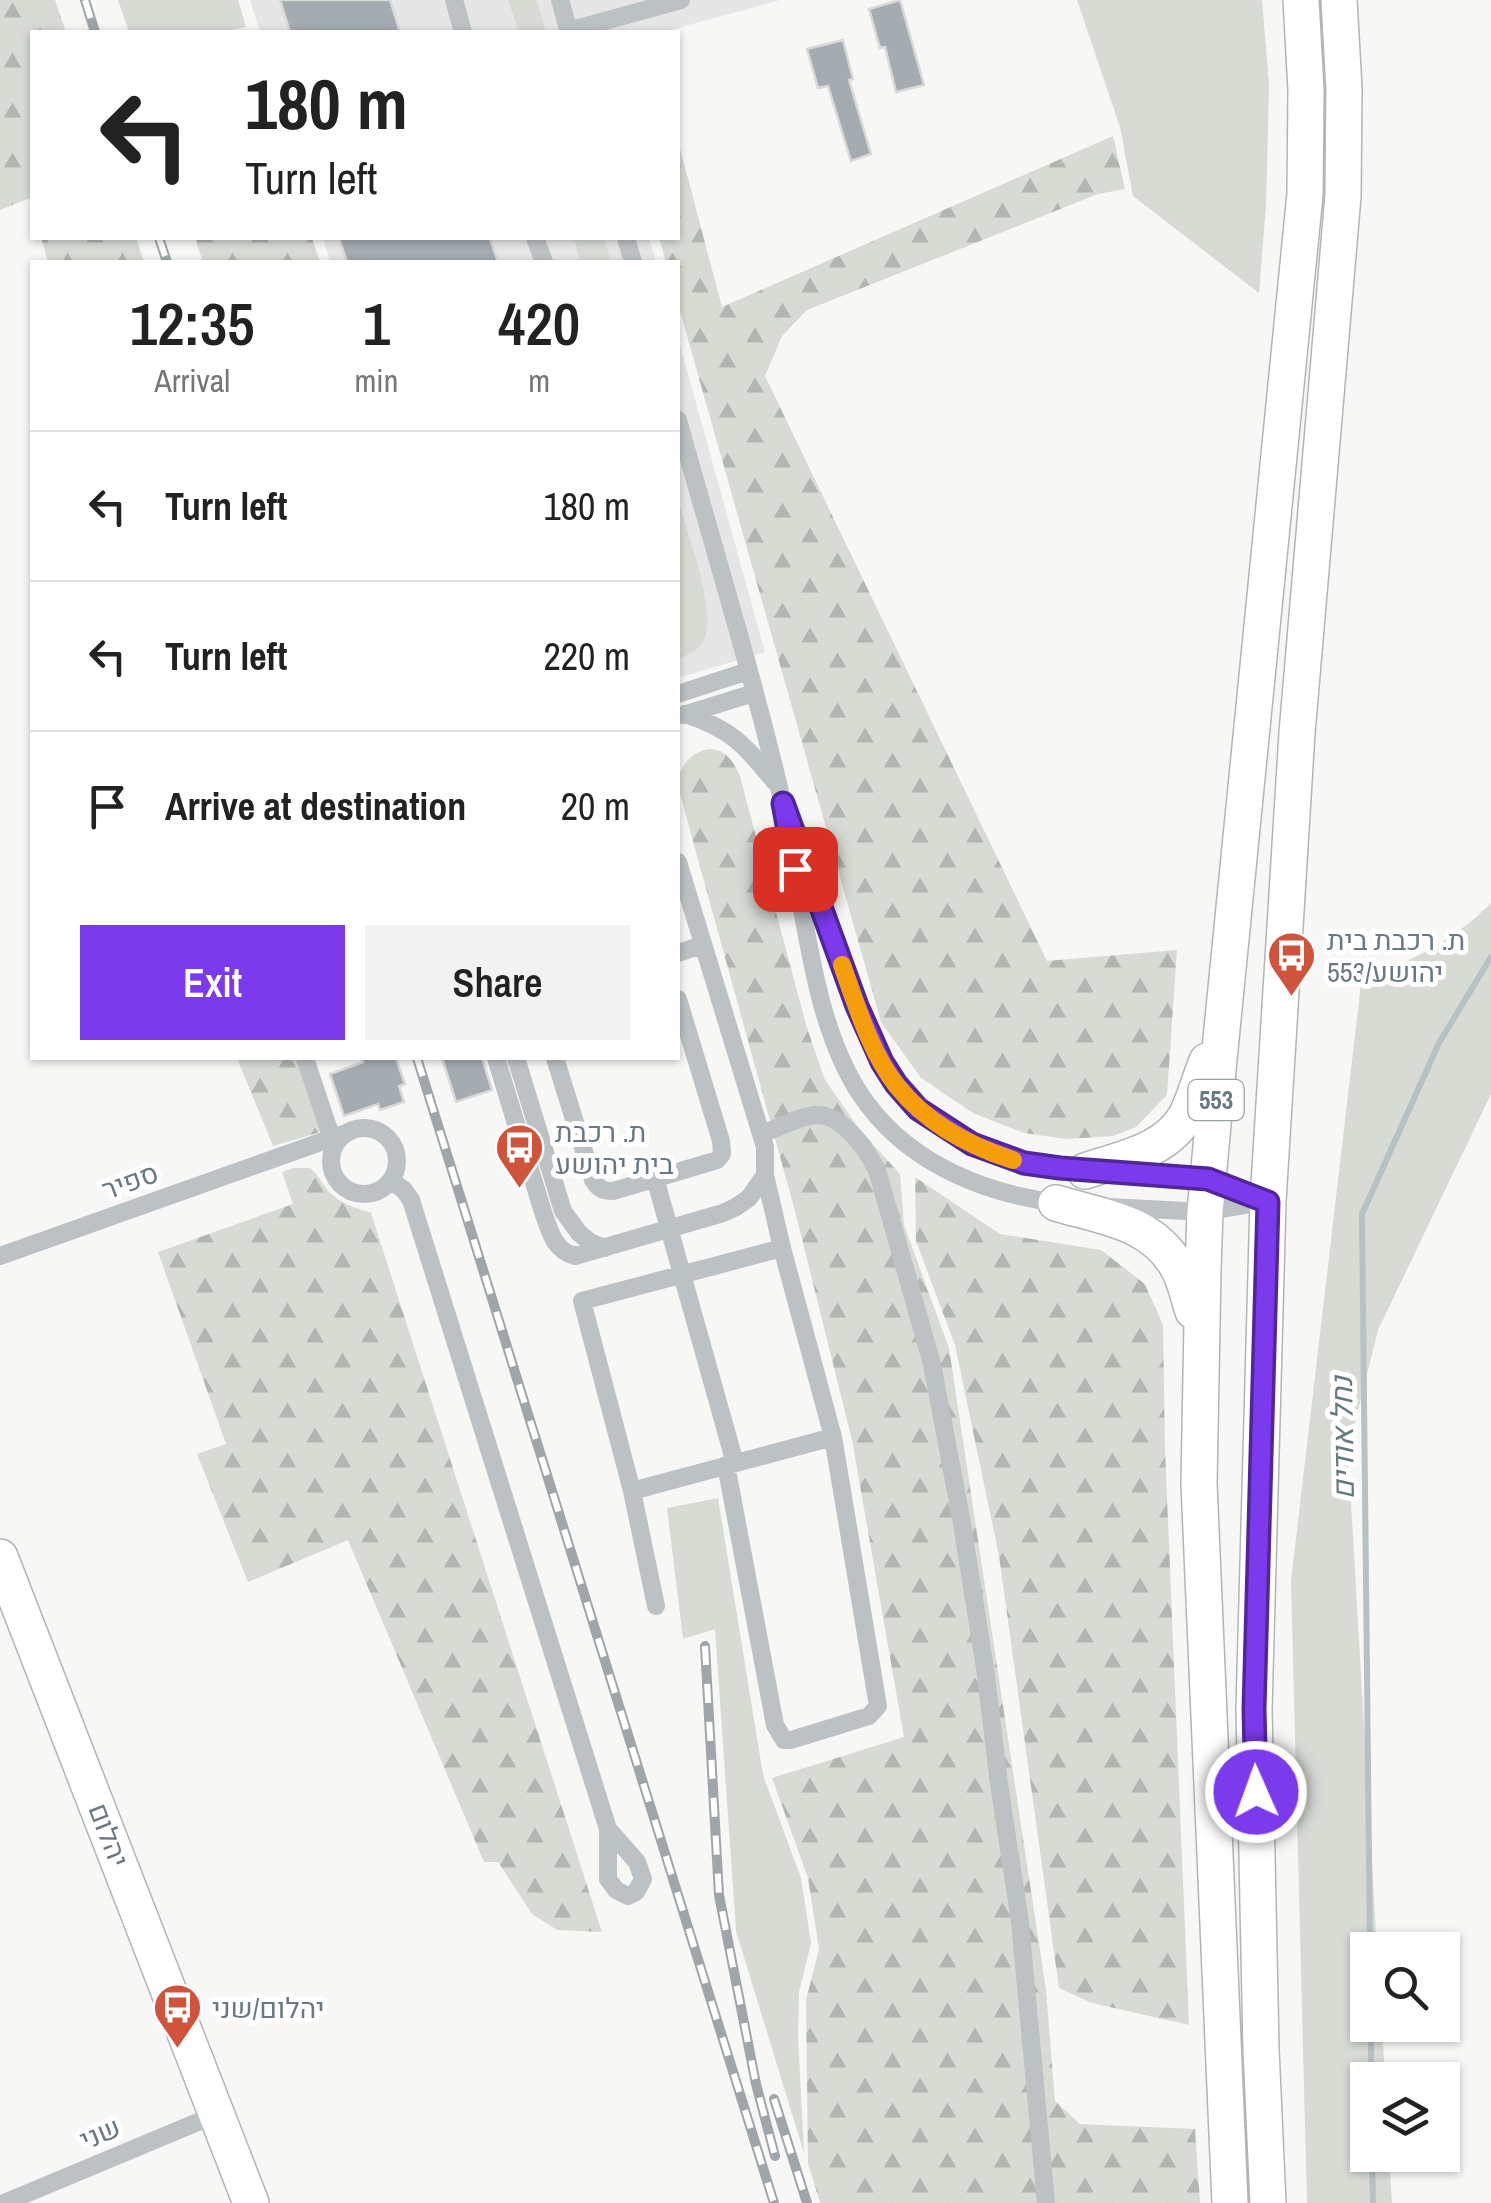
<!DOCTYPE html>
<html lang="en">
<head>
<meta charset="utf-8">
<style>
	:root { --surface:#fff; --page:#f2f2f2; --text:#222; --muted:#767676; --line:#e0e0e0; --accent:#7c3aed }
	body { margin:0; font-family:"Archivo Narrow",Heebo,sans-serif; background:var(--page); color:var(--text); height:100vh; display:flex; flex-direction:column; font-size:38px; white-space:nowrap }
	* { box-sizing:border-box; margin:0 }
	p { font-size:32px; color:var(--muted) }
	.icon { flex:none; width:55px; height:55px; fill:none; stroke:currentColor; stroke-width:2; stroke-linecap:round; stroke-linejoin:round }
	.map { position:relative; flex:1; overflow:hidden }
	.sheet { position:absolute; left:30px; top:260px; width:650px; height:800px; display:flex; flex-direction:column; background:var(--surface); border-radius:0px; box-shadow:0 2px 8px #0004 }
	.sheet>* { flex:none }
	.banner { position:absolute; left:30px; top:30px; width:650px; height:210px; border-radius:0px; box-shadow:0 2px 8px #0004; background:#fff; color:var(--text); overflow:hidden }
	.buttons { position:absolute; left:1350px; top:1932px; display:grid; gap:20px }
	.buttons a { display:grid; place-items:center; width:110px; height:110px; border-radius:0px; background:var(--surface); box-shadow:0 2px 8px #0004; font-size:50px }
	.pin { position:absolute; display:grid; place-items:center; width:85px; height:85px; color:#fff; margin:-42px; border-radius:20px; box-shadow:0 5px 15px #0006 }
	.me { position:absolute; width:110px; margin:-55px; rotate:358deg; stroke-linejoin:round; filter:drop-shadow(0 0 8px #0008) }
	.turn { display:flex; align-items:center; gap:35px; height:210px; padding:0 50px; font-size:45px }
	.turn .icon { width:130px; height:130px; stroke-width:2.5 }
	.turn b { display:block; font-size:70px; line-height:85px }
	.eta { display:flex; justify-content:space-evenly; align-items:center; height:170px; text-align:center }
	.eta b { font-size:60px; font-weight:600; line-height:70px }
	.primary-button { display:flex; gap:20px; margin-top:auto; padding:20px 50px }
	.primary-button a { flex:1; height:115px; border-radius:0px; background:var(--accent); color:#fff; font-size:40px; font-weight:600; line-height:115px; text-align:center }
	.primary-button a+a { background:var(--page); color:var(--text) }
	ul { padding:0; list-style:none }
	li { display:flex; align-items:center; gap:30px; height:150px; padding:0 50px; border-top:2px solid var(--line) }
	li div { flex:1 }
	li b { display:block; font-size:38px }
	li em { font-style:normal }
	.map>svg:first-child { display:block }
	.built { fill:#e5e6e5 }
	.grass { fill:#d7dbd4 }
	.forest { fill:url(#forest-firs) }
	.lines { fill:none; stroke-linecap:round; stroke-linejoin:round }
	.stream { stroke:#b5c1c4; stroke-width:6 }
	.building { fill:#a4acb1; stroke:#d9d9d7; stroke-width:2.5 }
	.major-casing { stroke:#b0b6b8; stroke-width:38 }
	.minor { stroke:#bcc1c4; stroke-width:18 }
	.major { stroke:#fff; stroke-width:35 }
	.rail-casing { stroke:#9fa6aa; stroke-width:10 }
	.rail { stroke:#fff; stroke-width:6; stroke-dasharray:19; stroke-linecap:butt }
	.route-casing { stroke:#51269a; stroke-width:25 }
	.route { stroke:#7c3aed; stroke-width:18 }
	.slow { stroke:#f59e0b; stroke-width:18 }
	.labels { text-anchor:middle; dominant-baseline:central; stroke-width:10; stroke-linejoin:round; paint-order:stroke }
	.shield { fill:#fff; stroke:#96a1a8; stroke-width:2.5 }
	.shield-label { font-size:25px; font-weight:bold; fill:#697982 }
	.poi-label { font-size:28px; fill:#697982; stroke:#fff; text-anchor:start }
	.street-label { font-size:28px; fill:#697982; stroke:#fff }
	.water-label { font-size:30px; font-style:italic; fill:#65797e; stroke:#fff }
</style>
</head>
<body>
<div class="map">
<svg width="1491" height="2203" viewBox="0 0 1491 2203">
	<defs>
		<pattern id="forest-firs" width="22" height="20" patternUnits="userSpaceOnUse" patternTransform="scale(2.5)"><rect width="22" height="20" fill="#d7dbd4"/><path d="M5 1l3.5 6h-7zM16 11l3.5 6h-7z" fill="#b2b6b1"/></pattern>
	</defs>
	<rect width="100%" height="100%" fill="#f7f7f5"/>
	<!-- built -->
	<path class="built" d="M 250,0 L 780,0 L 663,32 L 260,32 Z
		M 323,238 L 649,238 L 656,262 L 330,262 Z
		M 678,338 L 765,652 L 678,678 Z"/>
	<!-- grass -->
	<path class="grass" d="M 118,0 L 238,0 L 246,27 L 224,32 L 129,32 Z
		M 508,0 L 537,0 L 546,32 L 519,32 Z
		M 1077,0 L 1262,0 L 1269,84 L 1266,206 L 1259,293 L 1133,196 L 1120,127 Z
		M 574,238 L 604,238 L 611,262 L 580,262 Z
		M 678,499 C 686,531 714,603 706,633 C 703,648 691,655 678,658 Z
		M 1491,903 L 1491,1094 L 1378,1330 L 1348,1451 L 1377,1950 L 1368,1950 L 1368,2025 L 1382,2025 L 1385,2080 L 1368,2080 L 1368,2155 L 1389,2155 L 1392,2203 L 1307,2203 L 1291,1581 L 1361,984 C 1409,960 1453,942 1491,903 Z
		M 718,1498 L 763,1775 L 801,1878 L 811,1943 L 799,1992 L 798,2036 L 804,2153 L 736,1931 L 715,1629 L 683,1639 L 667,1508 Z"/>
	<!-- forest -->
	<path class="forest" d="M 0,0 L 55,0 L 66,32 L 32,32 L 32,206 L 30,198 L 0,210 Z
		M 1113,136 L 1125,189 L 1098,194 L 807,310 L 782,336 L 765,376 L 1047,961 L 1177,950 L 1167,1095 L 1136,1127 L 1113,1136 L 1067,1139 L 1024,1133 L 973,1113 L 921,1078 L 881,1022 L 678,304 L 678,262 L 666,262 L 659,238 L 678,238 L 678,141 L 722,307 Z
		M 41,238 L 136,238 L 144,262 L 48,262 Z
		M 195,238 L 312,238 L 320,262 L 203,262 Z
		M 708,749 C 726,749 733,761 740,776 L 806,1025 L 825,1080 L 860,1130 L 900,1174 L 904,1225 L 949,1348 L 1046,1990 L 1055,2101 L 1080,2124 L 1195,2129 L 1200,2203 L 820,2203 L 808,2163 L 806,2000 L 819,1949 L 808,1878 L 772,1778 L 904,1737 L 852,1440 L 795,1211 L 678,787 C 677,768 690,753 708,749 Z
		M 237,1058 L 298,1058 L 321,1132 L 273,1146 Z
		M 293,1168 L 310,1168 C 317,1174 320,1180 326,1188 C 338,1203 353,1207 371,1213 L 602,1932 L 557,1930 L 532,1914 L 498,1862 L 484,1862 L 348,1540 L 248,1582 L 197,1454 L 226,1444 L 158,1252 L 293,1204 L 282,1172 Z
		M 915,1177 L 1000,1234 L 1101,1250 L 1145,1284 L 1163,1325 L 1165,1449 L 1189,2025 L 1092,2003 L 1059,1988 L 999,1556 L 955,1345 L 916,1241 Z"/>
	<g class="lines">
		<!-- stream -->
		<path class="stream" d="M 1370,1950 L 1362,1214 L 1439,1043 L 1491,957
			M 1371,2025 L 1371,2080
			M 1372,2155 L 1373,2203"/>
	</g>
	<!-- building -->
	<path class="building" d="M 280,0 L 390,0 L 400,32 L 290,32 Z
		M 900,0 L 924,85 L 896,92 L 885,47 L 880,48 L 869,9 Z
		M 843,40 L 853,79 L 849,80 L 871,154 L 851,161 L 828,86 L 818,88 L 807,49 Z
		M 339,238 L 490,238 L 498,262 L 347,262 Z
		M 361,1058 L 396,1058 L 405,1084 L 399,1086 L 404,1102 L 380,1110 L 378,1104 L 344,1116 L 330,1074 L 363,1062 Z
		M 442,1058 L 482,1058 L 492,1090 L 456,1102 Z"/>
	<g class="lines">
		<defs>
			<path id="major" d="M 1085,1171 C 1121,1159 1168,1151 1187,1114 C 1195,1097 1200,1078 1207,1061
				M 1056,1203 C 1102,1217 1151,1221 1177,1266 C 1185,1279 1188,1297 1193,1311
				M 0,1557 L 251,2203
				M 1230,2203 L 1199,1483 L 1203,1270 L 1205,1212 L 1219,1059 L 1305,194 L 1306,90 L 1301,0
				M 1268,2203 L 1261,2049 L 1254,1709 L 1268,1201 L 1297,733 L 1343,196 L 1344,89 L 1339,0"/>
		</defs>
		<!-- major casing -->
		<use href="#major" class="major-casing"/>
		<!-- minor -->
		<path class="minor" d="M 454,0 L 463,32
			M 560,0 L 569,32
			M 568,31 L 681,0
			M 535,238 L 544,262
			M 626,238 L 633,262
			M 678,420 C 713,546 752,672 782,800 C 804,892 809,1029 868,1105 C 913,1165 987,1194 1058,1203
			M 678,694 L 748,671
			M 685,714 C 731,729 744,744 774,781
			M 683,715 L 754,693
			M 800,850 L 857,1006 L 882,1062 L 895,1085 L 918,1109 L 944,1128 L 972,1144 L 1024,1163 L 1099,1172 L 1208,1179 L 1267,1201
			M 678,953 L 702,945
			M 305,1058 L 334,1145
			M 496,1058 L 543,1212 C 550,1231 554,1251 575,1256 L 723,1213 L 736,1207 L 749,1198 L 765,1175 L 765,1147 L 678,862
			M 516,1058 L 563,1211 L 579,1233 L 590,1242 L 605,1248
			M 555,1058 L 593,1180 C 598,1188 602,1191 613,1191 L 717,1160 L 722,1154 L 721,1141 L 678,999
			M331 1161a33 33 0 1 1 66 0a33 33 0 1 1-66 0Z
			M 762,1134 C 778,1128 797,1117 815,1115 C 842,1113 866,1149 877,1170 L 932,1364 L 961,1518 L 985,1668 L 999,1784 L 1020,1922 L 1046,2203
			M 765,1175 L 782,1248
			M 655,1178 L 735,1463
			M 391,1181 L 404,1190 L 411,1200 L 608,1829 L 608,1879 L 616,1890 L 628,1896 L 636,1892 L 643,1879 L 637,1862 L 608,1829
			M 1109,1207 L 1205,1212 L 1268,1201
			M 782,1248 L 833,1437 L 632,1491 L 582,1301 Z
			M 0,1256 L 349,1132
			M 726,1465 L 775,1725 L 784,1740 L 791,1740 L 869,1716 L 878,1706 L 833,1437
			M 632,1491 L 656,1606
			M 4,2203 L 217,2114"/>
		<!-- major -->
		<use href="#major" class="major"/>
		<defs>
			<path id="rail" d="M 85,0 L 95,32
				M 159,238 L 167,262
				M 417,1058 L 774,2203
				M 705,1646 L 719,1895 L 756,2084 L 775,2156
				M 774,2099 L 807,2203"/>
		</defs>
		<!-- rail casing -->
		<use href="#rail" class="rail-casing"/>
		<!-- rail -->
		<use href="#rail" class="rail"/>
	</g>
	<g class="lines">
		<defs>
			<path id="route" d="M 795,869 L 783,803 L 857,1006 L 882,1062 L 896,1084 L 918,1109 L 972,1144 L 1024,1163 L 1060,1168 L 1208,1179 L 1268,1202 L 1254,1709 L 1256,1792"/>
		</defs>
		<!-- route casing -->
		<use href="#route" class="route-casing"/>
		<!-- route -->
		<use href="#route" class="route"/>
		<!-- slow -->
		<path class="slow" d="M 842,965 C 856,1004 871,1054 897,1086 C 926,1122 969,1146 1013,1160"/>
	</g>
	<!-- icons -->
	<defs>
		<symbol id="bus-pin" viewBox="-11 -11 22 30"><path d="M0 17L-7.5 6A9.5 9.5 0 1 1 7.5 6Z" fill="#d0543c" stroke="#fff"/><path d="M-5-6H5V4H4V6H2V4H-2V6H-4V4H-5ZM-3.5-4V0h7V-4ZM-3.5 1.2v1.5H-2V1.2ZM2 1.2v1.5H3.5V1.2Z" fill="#fff"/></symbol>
	</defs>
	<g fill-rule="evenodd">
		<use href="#bus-pin" x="1264" y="928" width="55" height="75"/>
		<use href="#bus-pin" x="492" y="1120" width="55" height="75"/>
		<use href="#bus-pin" x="150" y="1980" width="55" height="75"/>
	</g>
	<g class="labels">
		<!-- shield labels -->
		<rect class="shield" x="1188.5" y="1080" width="55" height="40" rx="8"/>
		<g class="shield-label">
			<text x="1216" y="1100">553</text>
		</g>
		<!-- poi labels -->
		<g class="poi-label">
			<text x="1327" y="940">ת. רכבת בית<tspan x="1327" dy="32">יהושע/553</tspan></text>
			<text x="555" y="1132">ת. רכבת<tspan x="555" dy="32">בית יהושע</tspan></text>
			<text x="212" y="2008">יהלום/שני</text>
		</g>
		<!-- street labels -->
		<g class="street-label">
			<text transform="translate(130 1181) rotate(-20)">ספיר</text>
			<text transform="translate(109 1835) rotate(69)">יהלום</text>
			<text transform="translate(100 2133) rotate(-23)">שני</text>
		</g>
		<!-- water labels -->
		<g class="water-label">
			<text transform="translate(1342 1438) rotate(-91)">נחל אודים</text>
		</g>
	</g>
</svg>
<div class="buttons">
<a><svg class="icon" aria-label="search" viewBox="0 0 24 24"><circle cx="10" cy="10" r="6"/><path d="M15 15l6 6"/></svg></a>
<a><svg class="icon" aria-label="layers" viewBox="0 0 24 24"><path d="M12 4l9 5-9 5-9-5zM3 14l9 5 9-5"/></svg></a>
</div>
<div class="pin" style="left:795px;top:869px;background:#d93025"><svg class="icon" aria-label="arrive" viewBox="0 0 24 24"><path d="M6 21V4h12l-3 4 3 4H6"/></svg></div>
<svg class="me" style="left:1256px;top:1792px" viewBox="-20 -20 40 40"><circle r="17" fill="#7c3aed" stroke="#fff" stroke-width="3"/><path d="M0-11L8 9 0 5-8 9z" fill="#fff"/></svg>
<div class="banner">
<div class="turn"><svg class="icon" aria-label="left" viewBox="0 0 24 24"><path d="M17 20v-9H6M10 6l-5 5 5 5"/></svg><div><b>180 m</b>Turn left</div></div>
</div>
<section class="sheet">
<div class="eta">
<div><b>12:35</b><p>Arrival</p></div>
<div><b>1</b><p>min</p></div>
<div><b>420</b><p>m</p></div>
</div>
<ul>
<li><svg class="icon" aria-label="left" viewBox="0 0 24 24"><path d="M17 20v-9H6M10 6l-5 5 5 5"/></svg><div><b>Turn left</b></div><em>180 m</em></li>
<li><svg class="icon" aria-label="left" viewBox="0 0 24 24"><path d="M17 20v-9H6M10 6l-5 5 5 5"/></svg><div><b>Turn left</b></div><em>220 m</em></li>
<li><svg class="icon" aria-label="arrive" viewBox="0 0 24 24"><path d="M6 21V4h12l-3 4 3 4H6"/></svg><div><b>Arrive at destination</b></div><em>20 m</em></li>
</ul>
<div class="primary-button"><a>Exit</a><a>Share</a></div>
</section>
</div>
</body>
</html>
